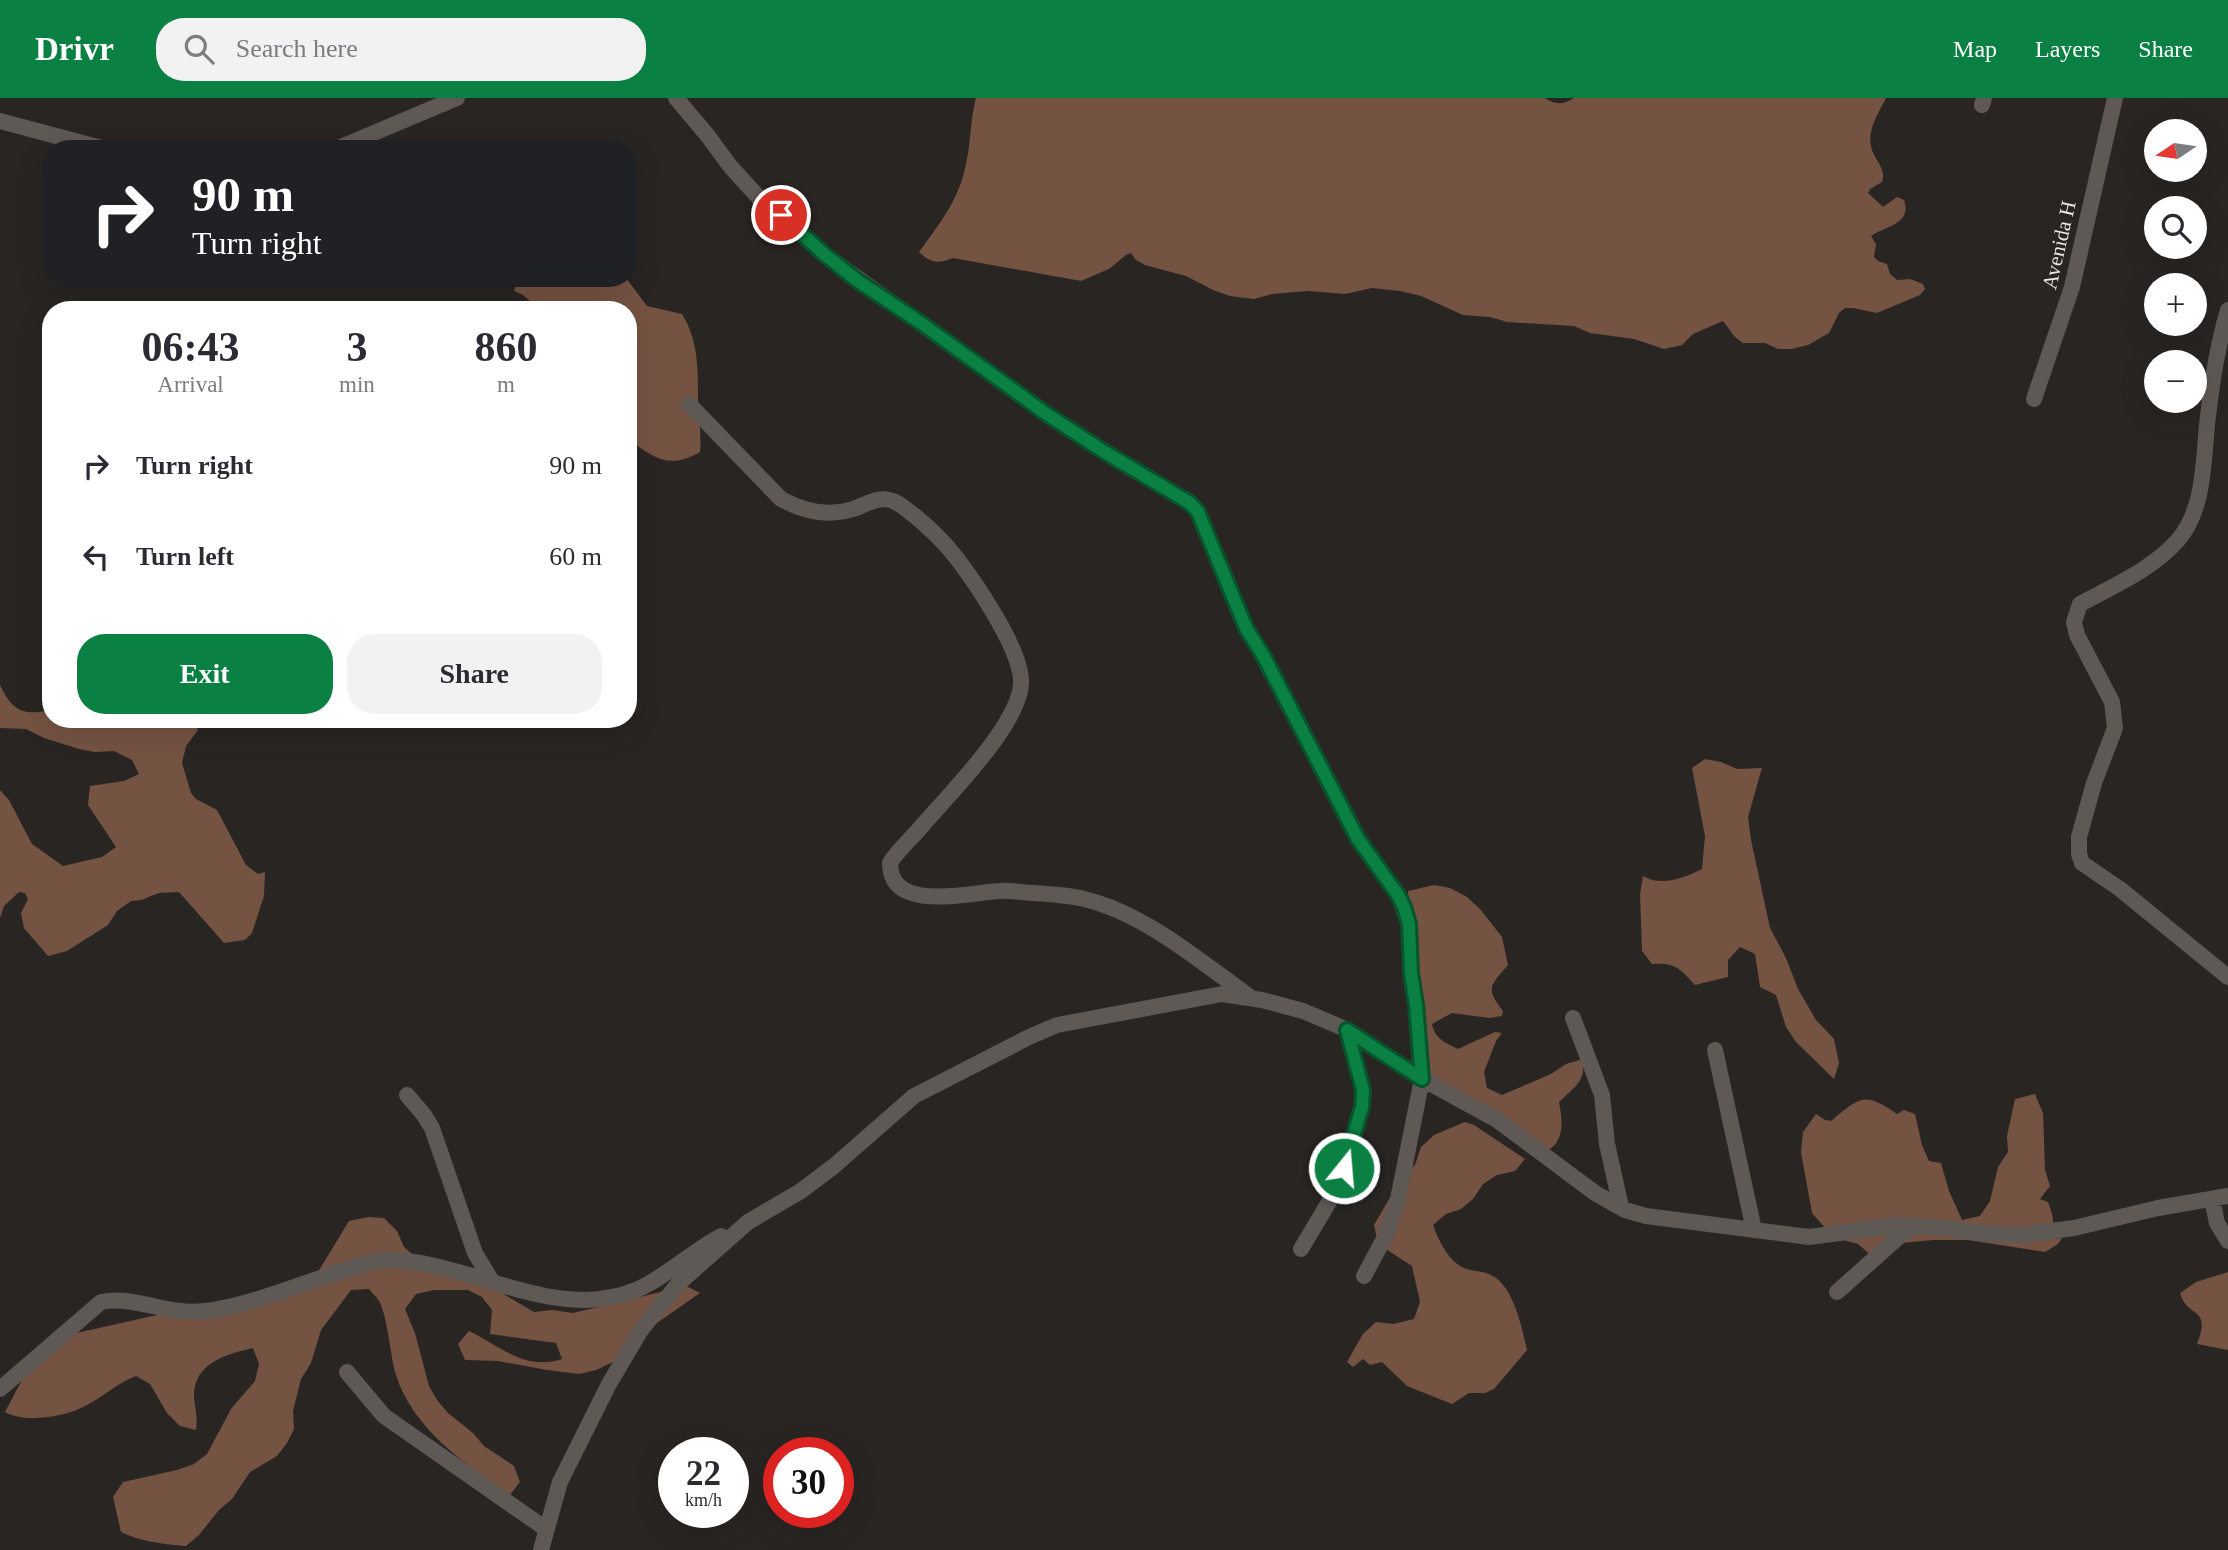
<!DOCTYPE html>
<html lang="en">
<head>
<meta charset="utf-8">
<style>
	:root { --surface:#fff; --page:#f2f2f3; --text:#2b2b33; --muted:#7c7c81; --accent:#0b8043 }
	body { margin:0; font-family:"Times New Roman",serif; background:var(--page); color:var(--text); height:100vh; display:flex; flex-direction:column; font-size:26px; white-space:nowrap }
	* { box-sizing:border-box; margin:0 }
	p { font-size:23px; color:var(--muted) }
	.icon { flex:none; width:38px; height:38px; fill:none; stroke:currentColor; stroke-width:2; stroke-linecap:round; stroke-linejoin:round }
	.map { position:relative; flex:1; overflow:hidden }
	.sheet { position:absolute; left:42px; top:203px; width:595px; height:427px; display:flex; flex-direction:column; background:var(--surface); border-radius:28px; box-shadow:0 7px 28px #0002 }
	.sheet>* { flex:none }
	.hud { position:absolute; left:42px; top:42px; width:595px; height:147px; border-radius:28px; box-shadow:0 7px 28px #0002; background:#202124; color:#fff; overflow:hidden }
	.needle { width:46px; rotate:257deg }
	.fabs { position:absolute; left:2144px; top:21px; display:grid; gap:14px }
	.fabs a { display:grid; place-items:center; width:63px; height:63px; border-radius:50%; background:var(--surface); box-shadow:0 7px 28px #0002; font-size:35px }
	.speed { position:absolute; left:658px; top:1339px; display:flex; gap:14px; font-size:35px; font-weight:700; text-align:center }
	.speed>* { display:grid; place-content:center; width:91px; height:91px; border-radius:50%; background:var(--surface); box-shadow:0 7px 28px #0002; line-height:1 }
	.speed small { font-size:18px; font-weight:400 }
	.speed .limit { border:10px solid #d22; background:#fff; color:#111 }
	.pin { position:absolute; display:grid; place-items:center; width:60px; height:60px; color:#fff; margin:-30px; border:4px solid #fff; border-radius:50%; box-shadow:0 2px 7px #0007 }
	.me { position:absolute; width:77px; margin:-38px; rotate:17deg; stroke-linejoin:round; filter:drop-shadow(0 0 5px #0008) }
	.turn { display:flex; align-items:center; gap:24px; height:147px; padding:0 35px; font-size:32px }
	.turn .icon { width:91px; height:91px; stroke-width:2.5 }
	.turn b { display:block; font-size:49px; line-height:60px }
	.eta { display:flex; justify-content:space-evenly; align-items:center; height:119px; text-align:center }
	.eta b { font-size:42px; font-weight:700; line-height:49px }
	.primary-button { display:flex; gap:14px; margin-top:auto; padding:14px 35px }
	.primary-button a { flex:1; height:80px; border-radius:28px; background:var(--accent); color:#fff; font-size:28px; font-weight:700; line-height:80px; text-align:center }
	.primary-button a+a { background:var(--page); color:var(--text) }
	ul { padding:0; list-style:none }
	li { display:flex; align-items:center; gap:21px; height:91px; padding:0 35px }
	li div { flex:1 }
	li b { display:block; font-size:26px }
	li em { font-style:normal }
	header { display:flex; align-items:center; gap:42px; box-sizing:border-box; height:98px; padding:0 35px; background:var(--accent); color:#fff }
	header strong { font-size:33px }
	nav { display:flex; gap:38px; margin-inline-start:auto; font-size:24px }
	.search { width:490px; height:63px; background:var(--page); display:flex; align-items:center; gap:18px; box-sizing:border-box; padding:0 24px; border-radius:28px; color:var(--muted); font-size:26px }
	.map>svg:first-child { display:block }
	.forest { fill:#755342 }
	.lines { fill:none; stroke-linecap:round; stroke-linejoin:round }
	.minor { stroke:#5f5956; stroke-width:16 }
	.route-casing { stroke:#07532c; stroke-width:18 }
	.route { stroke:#0b8043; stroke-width:12 }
	.labels { text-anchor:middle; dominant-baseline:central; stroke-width:7; stroke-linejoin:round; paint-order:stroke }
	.street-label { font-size:21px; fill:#e8e5e3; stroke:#292522 }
</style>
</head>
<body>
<header>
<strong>Drivr</strong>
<div class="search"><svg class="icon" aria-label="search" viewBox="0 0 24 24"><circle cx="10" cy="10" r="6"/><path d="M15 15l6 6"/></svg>Search here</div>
<nav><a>Map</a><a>Layers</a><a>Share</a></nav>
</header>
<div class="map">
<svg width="2228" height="1452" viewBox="0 0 2228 1452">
	<rect width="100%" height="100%" fill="#292522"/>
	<!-- forest -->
	<path class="forest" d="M 976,0 L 1545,0 C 1556,7 1563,7 1574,0 L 1886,0 C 1879,14 1867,32 1871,48 C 1873,62 1887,69 1882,84 L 1870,91 L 1868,95 L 1883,109 L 1897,99 L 1904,102 C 1913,126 1883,129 1871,138 L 1876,146 L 1874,159 L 1878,163 L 1887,166 L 1890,176 L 1897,182 L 1910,181 L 1923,186 L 1925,191 L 1920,197 L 1877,215 L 1853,210 L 1845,210 L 1839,215 L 1829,235 L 1808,247 L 1791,251 L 1778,251 L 1765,245 L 1743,245 L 1735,239 L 1723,223 L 1693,236 L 1682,247 L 1664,251 L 1634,241 L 1590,235 L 1574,228 L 1507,224 L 1490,219 L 1463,217 L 1421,198 L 1400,193 L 1372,190 L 1345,196 L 1308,193 L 1272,196 L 1254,201 L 1230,198 L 1213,192 L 1186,178 L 1145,167 L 1136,162 L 1131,155 L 1126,157 L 1109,171 L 1081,183 L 953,160 C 937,166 931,165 919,154 C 940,125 959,102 966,66 C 971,44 970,22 976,0 Z
		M 518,180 L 626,180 L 647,208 L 682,216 C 698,242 698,269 698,298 C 698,317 702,335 700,354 C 669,372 654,360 628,341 L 628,212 L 541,212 L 523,197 L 514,193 Z
		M 0,587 C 12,613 23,618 51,612 L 51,621 L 187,621 L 186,627 L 196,629 L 198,632 L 186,648 L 182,665 L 191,695 L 196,701 L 217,712 L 246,767 L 258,776 L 265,774 L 264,798 L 252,835 L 245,842 L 224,845 L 179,794 L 159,795 L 141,802 L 131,803 L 117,813 L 108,827 L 67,853 L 48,858 L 24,830 L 21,815 L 28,801 L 25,795 L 19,794 L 4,808 L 0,820 L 0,692 L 9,702 L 32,746 L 63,768 L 102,759 L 116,749 L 88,707 L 90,688 L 124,683 L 139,676 L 132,662 L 114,653 L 95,654 L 79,651 L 44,640 L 26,631 L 0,630 Z
		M 1705,661 L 1721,664 L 1737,671 L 1762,670 L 1748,719 L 1751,742 L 1770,830 L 1786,860 L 1798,891 L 1816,922 L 1834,941 L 1839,965 L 1834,981 L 1796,944 L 1786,929 L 1776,897 L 1760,889 L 1755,856 L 1740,849 L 1728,862 L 1728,879 L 1695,887 C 1680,870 1674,864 1652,866 L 1642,853 L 1640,796 L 1643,778 C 1661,789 1684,780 1702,771 L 1705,738 L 1692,670 Z
		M 1434,787 L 1450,790 L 1467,799 L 1480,811 L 1502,839 L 1508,867 C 1490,888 1485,890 1503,913 L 1502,918 L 1489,920 L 1452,915 L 1432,926 C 1435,941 1446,945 1458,951 L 1495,934 L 1502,935 L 1496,943 L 1484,974 L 1487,990 L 1502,997 L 1551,976 L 1566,966 L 1583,961 C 1586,984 1574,989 1559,1004 C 1563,1024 1565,1046 1543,1055 L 1409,965 L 1414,957 L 1412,859 L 1408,793 Z
		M 2035,996 L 2043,1015 L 2045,1072 L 2050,1088 L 2040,1101 L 2048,1104 C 2053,1118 2056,1125 2049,1138 L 2051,1141 L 2062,1140 L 2058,1146 L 2045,1154 L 1968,1142 L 1933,1142 L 1890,1146 L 1873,1159 L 1858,1146 L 1839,1141 L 1827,1132 L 1812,1115 L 1801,1054 L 1803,1034 L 1816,1016 L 1825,1022 L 1831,1023 C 1860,999 1864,993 1897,1016 L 1904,1012 L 1915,1016 L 1922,1047 L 1929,1063 L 1941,1065 L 1949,1093 L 1962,1122 L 1980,1118 L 1990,1103 L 1998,1069 L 2008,1054 L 2007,1038 L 2015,1001 Z
		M 1465,1024 L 1474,1027 L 1525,1061 L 1515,1073 L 1497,1077 L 1483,1086 L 1473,1101 L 1461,1111 L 1446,1116 L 1433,1127 C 1438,1141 1447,1160 1460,1168 C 1470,1174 1483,1172 1493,1178 C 1514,1190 1522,1230 1527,1252 L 1494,1291 L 1485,1295 L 1469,1295 L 1452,1306 L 1407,1288 L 1382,1264 L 1370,1267 L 1363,1261 L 1353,1269 L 1347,1264 L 1363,1236 L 1376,1224 L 1393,1226 L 1414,1221 L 1420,1204 L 1412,1168 L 1378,1146 L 1374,1127 L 1402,1079 L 1415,1067 L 1421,1049 L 1434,1037 Z
		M 369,1119 L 384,1120 L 397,1133 L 404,1149 L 416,1160 L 479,1177 L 505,1197 L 534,1214 L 552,1212 L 573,1215 L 686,1188 L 700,1195 L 647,1232 L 615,1263 L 596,1272 L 579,1276 L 547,1272 L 498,1263 L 465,1262 L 458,1246 L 469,1233 C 502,1249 524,1273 562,1261 L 556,1245 L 490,1236 L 492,1212 L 482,1199 L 468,1192 L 434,1192 L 416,1196 L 405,1211 L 415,1235 L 429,1288 L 437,1302 L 448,1315 L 473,1335 L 484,1348 L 514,1368 L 520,1384 L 510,1397 C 465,1366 413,1331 396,1277 C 390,1258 388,1219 379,1203 C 377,1199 372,1195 369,1191 L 351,1192 L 321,1232 L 311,1265 L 301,1281 L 293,1313 L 294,1331 L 287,1345 L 277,1358 L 250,1374 L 232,1401 L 219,1412 L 199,1437 L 186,1448 C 163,1446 142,1444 121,1434 L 113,1399 L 123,1384 L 177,1372 L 194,1366 L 207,1356 L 231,1311 L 255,1283 L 259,1266 L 253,1250 C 227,1256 193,1265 194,1299 C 195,1311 198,1319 196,1332 L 180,1328 L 167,1315 L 150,1286 L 136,1278 C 115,1286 100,1302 79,1311 C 61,1319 23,1325 5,1314 L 23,1280 L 72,1236 L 175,1213 L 231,1208 L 315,1179 L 349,1123 Z
		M 2228,1174 L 2228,1252 L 2197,1246 C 2212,1207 2187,1221 2180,1195 L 2196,1184 Z"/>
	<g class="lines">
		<!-- minor -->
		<path class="minor" d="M 676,0 L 708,38 L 730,68 L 761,102 L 824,156 L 1045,315 L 1103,353 L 1190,405 L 1198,414 L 1246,530 L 1263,559 L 1358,741 L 1398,797 L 1409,826 L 1411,875 L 1416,907 L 1422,981 L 1398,1101 L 1385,1139 L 1364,1178
			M 1982,7 L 1984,0
			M 0,23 L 105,51
			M 336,51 L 457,0
			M 2228,212 C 2218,245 2212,283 2208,318 C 2203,357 2206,410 2178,442 C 2153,471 2113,488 2080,506 L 2074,524 L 2077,537 L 2112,604 L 2115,630 L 2094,685 L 2079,739 L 2079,756 L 2082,765 L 2120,791 L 2228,879
			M 2034,301 L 2072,189 L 2115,0
			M 689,306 L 781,401 C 803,413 828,419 853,411 C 866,407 879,397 893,403 C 901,406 908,413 915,418 C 944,442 957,459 978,490 C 993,513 1019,554 1021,581 C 1024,623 948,697 921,729 C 911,741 898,752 890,765 C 890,815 967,795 999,793 C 1009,792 1020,794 1031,795 C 1048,796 1067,797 1084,801 C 1144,815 1201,864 1250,899
			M 1573,920 L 1602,997 L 1607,1046 L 1621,1109
			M 1715,952 L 1754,1132
			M 407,997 L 424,1017 L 432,1030 L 475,1155 L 493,1185
			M 2212,1101 L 2217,1125 L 2228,1143
			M 1301,1151 L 1332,1099 L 1344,1070 L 1362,1009 L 1363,992 L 1347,932
			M 1837,1194 L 1911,1128
			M 347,1274 L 384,1318 L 546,1431
			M 0,1291 L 101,1204 C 136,1197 167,1218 205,1213 C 252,1207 296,1187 342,1173 C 356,1169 373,1162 388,1162 C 469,1162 554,1226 636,1192 C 665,1180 692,1153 721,1138
			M 541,1452 L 560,1384 L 609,1286 L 641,1232 L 678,1186 L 748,1124 L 801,1093 L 834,1068 L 914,998 L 1029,939 L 1057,927 L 1222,896 L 1262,902 L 1303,913 L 1343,930 L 1422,981 L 1497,1022 L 1595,1095 L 1625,1112 L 1646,1118 L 1809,1139 L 1900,1127 L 1946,1130 L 1986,1136 L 2022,1137 L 2074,1130 L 2158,1110 L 2228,1098"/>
	</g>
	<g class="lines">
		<defs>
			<path id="route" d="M 781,117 L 824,156 L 858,183 L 921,225 L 1045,315 L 1103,353 L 1190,405 L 1198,414 L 1246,530 L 1264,559 L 1358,741 L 1398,797 L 1404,809 L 1409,826 L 1411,875 L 1416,907 L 1422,981 L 1347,932 L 1363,992 L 1362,1009 L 1344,1070"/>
		</defs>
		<!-- route casing -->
		<use href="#route" class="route-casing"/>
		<!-- route -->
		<use href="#route" class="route"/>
	</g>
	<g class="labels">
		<!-- street labels -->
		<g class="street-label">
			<text transform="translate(2059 147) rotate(-77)">Avenida H</text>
		</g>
	</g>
</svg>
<div class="fabs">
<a><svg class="needle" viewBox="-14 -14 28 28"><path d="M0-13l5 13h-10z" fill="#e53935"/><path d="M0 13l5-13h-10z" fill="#7c7c81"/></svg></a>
<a><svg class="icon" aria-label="search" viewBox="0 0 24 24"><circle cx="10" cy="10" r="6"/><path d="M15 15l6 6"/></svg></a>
<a>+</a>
<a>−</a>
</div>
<div class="speed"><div>22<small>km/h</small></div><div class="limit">30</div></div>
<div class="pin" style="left:781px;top:117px;background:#d93025"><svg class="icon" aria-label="arrive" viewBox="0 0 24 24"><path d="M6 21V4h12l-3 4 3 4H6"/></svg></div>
<svg class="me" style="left:1344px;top:1070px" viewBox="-20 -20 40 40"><circle r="17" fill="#0b8043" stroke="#fff" stroke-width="3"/><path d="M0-11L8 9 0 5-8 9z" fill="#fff"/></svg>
<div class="hud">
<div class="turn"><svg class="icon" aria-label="right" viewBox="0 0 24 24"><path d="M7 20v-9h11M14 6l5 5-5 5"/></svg><div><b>90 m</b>Turn right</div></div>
</div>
<section class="sheet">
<div class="eta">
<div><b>06:43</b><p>Arrival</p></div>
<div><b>3</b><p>min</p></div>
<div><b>860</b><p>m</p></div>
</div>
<ul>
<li><svg class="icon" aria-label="right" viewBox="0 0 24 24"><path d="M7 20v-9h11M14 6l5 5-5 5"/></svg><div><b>Turn right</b></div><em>90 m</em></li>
<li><svg class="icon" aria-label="left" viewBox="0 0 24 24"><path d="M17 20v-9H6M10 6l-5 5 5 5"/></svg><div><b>Turn left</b></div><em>60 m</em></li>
</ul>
<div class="primary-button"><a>Exit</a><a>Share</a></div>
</section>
</div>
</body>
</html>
